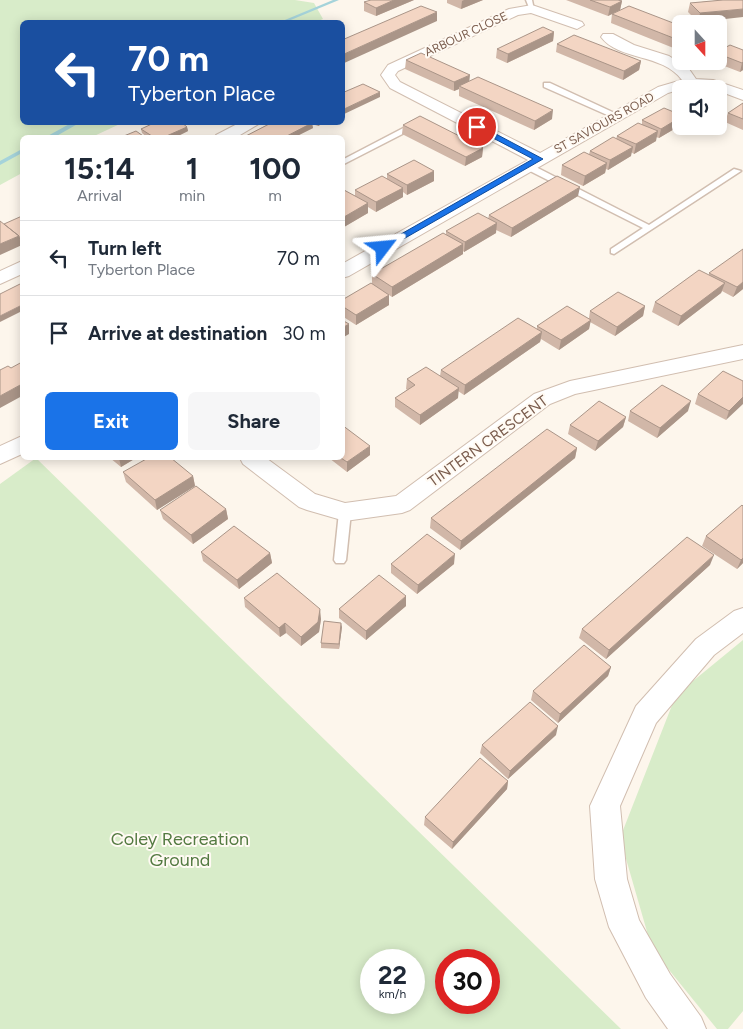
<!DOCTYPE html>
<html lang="en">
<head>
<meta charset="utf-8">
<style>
	:root { --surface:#fff; --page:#f6f6f7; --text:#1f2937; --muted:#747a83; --line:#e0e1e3; --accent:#1a73e8 }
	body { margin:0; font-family:Figtree,sans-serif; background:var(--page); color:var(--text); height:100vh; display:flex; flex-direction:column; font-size:19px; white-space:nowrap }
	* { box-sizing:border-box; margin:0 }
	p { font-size:16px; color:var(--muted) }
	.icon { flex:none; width:28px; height:28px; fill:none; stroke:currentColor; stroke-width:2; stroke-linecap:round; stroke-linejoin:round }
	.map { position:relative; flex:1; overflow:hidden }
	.details { position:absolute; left:20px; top:135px; width:325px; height:325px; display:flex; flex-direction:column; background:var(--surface); border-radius:8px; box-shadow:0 2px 12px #0003 }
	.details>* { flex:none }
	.banner { position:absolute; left:20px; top:20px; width:325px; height:105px; border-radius:8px; box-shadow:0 2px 12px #0003; background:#1a4fa0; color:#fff; overflow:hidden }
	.needle { width:32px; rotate:159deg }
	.buttons { position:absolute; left:672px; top:15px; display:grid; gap:10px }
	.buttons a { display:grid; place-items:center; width:55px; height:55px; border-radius:8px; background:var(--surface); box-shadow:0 2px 12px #0003; font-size:25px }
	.speed { position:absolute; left:360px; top:949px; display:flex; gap:10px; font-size:25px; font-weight:700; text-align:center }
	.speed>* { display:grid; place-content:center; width:65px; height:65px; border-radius:50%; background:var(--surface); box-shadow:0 2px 12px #0003; line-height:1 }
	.speed small { font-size:12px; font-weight:400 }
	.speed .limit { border:8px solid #d22; background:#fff; color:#111 }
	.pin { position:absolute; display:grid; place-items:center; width:42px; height:42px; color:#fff; margin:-21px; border:2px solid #fff; border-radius:50%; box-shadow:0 1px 5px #0007 }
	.me { position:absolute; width:55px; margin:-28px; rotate:61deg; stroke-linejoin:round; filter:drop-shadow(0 0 4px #0008) }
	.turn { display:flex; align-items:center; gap:18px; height:105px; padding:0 25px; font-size:22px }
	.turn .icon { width:65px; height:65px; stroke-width:2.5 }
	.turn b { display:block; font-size:35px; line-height:42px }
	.eta { display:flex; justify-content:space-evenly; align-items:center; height:85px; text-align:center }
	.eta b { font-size:30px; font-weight:700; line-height:35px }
	.cta { display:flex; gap:10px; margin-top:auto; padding:10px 25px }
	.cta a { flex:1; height:58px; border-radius:8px; background:var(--accent); color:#fff; font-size:20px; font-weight:700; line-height:58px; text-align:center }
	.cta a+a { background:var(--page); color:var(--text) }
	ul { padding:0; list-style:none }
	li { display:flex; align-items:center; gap:15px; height:75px; padding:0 25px; border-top:1px solid var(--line) }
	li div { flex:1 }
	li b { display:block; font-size:19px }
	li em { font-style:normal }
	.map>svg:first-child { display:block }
	.green { fill:#d8ecc9; fill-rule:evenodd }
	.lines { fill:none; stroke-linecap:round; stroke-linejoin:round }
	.stream { fill:#a5d3da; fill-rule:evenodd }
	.lane-casing { stroke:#d1beb0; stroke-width:3 }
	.street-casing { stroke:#d1beb0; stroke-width:2 }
	.lane { fill:#fff; fill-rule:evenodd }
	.street { fill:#fff; fill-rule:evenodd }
	.wall { fill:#d1b7a8 }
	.shaded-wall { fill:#aa9588 }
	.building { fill:#f3d5c3; stroke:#aa9588 }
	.route { fill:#1a73e8; stroke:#114b97 }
	.labels { text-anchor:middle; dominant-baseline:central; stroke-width:4; stroke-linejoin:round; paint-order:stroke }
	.far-street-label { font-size:12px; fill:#7a5c4d; stroke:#fffaf3 }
	.street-label { font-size:15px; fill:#7a5c4d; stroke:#fffaf3 }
	.near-park-label { font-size:18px; fill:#537a41; stroke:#fffaf3 }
</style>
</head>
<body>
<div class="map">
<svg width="743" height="1029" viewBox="0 0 743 1029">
	<rect width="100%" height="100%" fill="#fdf6ec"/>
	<!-- green -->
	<path class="green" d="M 0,0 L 295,0 L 314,3 L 323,19 L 316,22 L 22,22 L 22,122 L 122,123 L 92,137 L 22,138 L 22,173 L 0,185 Z
		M 36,458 L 621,1029 L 0,1029 L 0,484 ZM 371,960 L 414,960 L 414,1002 L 371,1002 ZM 446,960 L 489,960 L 489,1002 L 446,1002 Z
		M 743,640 L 743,1011 L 728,1029 L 717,1029 L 652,949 L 620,838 L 676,695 Z"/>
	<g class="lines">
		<!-- stream -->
		<path class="stream" d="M 333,0 L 339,0 L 286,22 L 280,22 Z
			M 73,122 L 81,122 L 53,138 L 44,138 Z
			M 22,149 L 22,153 L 0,165 L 0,161 Z"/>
		<defs>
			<path id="lane" d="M 526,0 L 532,0 L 534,10 L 530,10 Z
				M 544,83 L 550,83 L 621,116 L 614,118 L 544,87 Z
				M 411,124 L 418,126 L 342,165 L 342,160 Z
				M 524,164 L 530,164 L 649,225 L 734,169 L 741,171 L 614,254 L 611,253 L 611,249 L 643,228 L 524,168 Z
				M 345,508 L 351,512 L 346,560 L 344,563 L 336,563 L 334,560 L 339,512 Z"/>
			<path id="street" d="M 532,5 L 582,22 L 584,25 L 577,29 L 531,13 L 518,15 L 398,71 L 395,75 L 400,82 L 540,153 L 658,87 L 682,80 C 662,53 619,61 601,37 L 603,34 L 613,34 L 634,45 L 669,56 L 689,69 L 696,79 L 713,80 L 743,90 L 743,100 L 719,91 L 719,89 L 681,89 L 668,93 L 349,276 L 342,278 L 342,264 L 528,160 L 390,88 L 381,75 L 388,65 L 509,9 Z
				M 241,122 L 262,122 L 235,138 L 214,138 L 216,135 Z
				M 22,261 L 22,274 L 0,284 L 0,271 Z
				M 743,345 L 743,359 L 575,394 L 550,404 L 410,510 L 402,513 L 345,521 L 307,510 L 299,507 L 243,464 L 240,458 L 266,458 L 315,494 L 345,503 L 396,496 L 534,394 L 570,381 Z
				M 22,436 L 22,454 L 0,464 L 0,446 Z
				M 743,608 L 743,633 L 714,655 L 656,723 L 620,806 L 627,879 L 639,920 L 670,974 L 701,1017 L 706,1029 L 668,1029 L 646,998 L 609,927 L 595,879 L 590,806 L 636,706 L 696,639 L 734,611 Z"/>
		</defs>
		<!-- lane casing -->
		<use href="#lane" class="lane-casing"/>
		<!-- street casing -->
		<use href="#street" class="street-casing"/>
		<!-- lane -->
		<use href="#lane" class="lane"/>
		<!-- street -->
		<use href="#street" class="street"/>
	</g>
	<!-- wall -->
	<path class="wall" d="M 414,0 L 376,16 L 364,11 L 364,2 Z
		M 447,0 L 483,0 L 461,9 L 447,3 Z
		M 566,0 L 618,0 L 622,1 L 620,10 L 608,16 Z
		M 723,0 L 698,22 L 688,12 L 690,3 Z
		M 612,14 L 681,26 L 681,51 L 611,23 Z
		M 554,32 L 553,41 L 507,63 L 496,58 L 497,49 Z
		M 557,44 L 641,61 L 639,70 L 623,80 L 556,52 Z
		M 743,50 L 743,70 L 740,72 L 714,62 L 719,61 L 719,51 Z
		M 406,60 L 469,81 L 552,119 L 534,130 L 459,96 L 459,89 L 454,91 L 405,69 Z
		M 743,103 L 743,130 L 725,122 L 728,113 Z
		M 681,115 L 681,125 L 659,138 L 656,137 L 656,141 L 634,154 L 631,152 L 631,156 L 608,170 L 606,169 L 605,173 L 583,186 L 561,175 L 562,165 L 589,154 L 590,151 L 616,139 L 617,136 L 642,124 L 642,120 Z
		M 273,122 L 326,122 L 318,126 L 312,124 L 313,128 L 293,138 L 242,138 Z
		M 403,125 L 483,148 L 482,157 L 465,166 L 402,134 Z
		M 187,127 L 188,131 L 174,138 L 148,138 L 142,133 L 141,129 Z
		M 434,171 L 434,181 L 407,195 L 403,192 L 403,197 L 376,212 L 368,207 L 368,213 L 344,227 L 342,226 L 342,191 L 355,196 L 355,190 L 387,179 L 387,174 Z
		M 578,196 L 511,237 L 496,230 L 496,233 L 464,252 L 463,251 L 463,254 L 392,297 L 389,295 L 389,305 L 356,325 L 342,316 L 342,300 L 372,284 L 372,274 L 446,234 L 446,231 L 488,219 L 489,215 Z
		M 709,273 L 743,289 L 733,297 L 722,291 L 721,293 L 678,326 L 652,312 L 655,302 L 709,275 Z
		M 645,306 L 643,316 L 615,336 L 590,322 L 589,329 L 559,350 L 541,339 L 540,342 L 464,395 L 458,391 L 458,398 L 420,425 L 395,407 L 395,398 L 407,390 L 406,389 L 407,379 L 440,376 L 441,370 L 537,329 L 537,326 L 589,318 L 590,311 Z
		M 743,381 L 726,420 L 695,404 L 698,394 Z
		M 630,411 L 688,411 L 657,438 L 628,421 Z
		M 626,417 L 623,427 L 595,451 L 568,434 L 570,425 Z
		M 577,448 L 575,458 L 460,550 L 430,528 L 431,518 Z
		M 370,455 L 347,472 L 329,458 L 342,458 Z
		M 110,458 L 136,458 L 121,467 Z
		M 123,472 L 193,476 L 195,486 L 157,510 L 126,482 Z
		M 743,506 L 743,563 L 737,569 L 702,546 L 706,536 Z
		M 226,509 L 228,519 L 193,544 L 163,519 L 160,510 Z
		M 201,552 L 270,553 L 272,563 L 239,589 L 203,561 Z
		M 391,564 L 454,564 L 417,594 L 391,573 Z
		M 710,565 L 606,659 L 579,638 L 582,629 Z
		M 244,598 L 321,619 L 319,632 L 301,646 L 286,633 L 280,637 L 245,607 Z
		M 406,606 L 366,640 L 339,618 L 339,609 Z
		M 342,627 L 339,649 L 321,648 L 321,643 Z
		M 611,667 L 608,676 L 558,723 L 531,700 L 533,691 Z
		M 556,735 L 508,779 L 480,753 L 482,745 Z
		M 508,781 L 507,789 L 452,849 L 424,825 L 425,817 Z"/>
	<!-- shaded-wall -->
	<path class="shaded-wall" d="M 394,0 L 414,0 L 376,16 L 376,8 Z
		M 464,0 L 483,0 L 461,9 L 462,1 Z
		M 622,1 L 620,10 L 608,16 L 610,7 Z
		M 743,9 L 743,17 L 698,22 L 700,13 Z
		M 437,12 L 437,21 L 342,64 L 342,55 Z
		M 554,32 L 553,41 L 507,63 L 508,54 Z
		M 641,61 L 639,70 L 623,80 L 624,71 Z
		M 743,62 L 743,70 L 740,72 L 742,63 Z
		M 470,75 L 469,84 L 459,86 L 459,89 L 454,91 L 454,82 Z
		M 380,92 L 380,97 L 342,115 L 342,110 Z
		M 553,110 L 552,119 L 534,130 L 535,121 Z
		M 681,117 L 681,125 L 659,138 L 661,129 Z
		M 317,122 L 326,122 L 318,126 Z
		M 312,123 L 313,128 L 293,138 L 283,138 Z
		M 187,127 L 188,131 L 174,138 L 162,138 Z
		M 658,131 L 656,141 L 634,154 L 636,144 Z
		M 633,147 L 631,156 L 608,170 L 610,160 Z
		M 483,148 L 482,157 L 465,166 L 466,157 Z
		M 607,163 L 605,173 L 583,186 L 585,176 Z
		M 434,171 L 434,181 L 407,195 L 407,185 Z
		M 580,187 L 578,196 L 511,237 L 512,228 Z
		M 403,188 L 403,197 L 376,212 L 376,202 Z
		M 368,203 L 368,213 L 344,227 L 344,217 Z
		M 497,223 L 496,233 L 464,252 L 465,242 Z
		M 19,236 L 22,240 L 22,245 L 0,255 L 0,244 Z
		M 463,244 L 463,254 L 392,297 L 392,287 Z
		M 743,282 L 743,289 L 733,297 L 737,287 Z
		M 725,283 L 721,293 L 678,326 L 681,316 Z
		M 389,295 L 389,305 L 356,325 L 356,315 Z
		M 22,305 L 22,311 L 0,322 L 0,316 Z
		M 645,306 L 643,316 L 615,336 L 617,327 Z
		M 591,320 L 589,329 L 559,350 L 561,340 Z
		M 349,324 L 349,334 L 342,338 L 342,328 Z
		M 542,332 L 540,342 L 464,395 L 465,385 Z
		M 22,384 L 22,396 L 0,408 L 0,396 Z
		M 459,388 L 458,398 L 420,425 L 420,415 Z
		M 743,397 L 743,404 L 726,420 L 729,411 Z
		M 691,401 L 688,411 L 657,438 L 660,428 Z
		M 626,417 L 623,427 L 595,451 L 598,441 Z
		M 370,446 L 370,455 L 347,472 L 347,462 Z
		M 577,448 L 575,458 L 460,550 L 461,541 Z
		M 119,458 L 136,458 L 121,467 Z
		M 193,476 L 195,486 L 157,510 L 155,500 Z
		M 226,509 L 228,519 L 193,544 L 191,535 Z
		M 270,553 L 272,563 L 239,589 L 237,580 Z
		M 455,554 L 454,564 L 417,594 L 418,585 Z
		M 714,555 L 710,565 L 606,659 L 609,650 Z
		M 743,558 L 743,563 L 737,569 L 741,560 Z
		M 406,596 L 406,606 L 366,640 L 366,631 Z
		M 320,609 L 321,619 L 319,632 L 301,646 L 301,637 Z
		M 285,623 L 286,633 L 280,637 L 279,628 Z
		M 341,623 L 342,627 L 339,649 L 339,644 Z
		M 611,667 L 608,676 L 558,723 L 560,714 Z
		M 558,726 L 556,735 L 508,779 L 510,771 Z
		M 508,781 L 507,789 L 452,849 L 453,842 Z"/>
	<!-- building -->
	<path class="building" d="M 371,0 L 394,0 L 376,8 L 364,2 Z
		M 590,0 L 618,0 L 622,1 L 610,7 Z
		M 723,0 L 743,0 L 743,9 L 700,13 L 690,3 Z
		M 421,6 L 437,12 L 342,55 L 342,40 Z
		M 629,6 L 681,26 L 681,41 L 612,14 Z
		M 543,27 L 554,32 L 508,54 L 497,49 Z
		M 574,35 L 641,61 L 624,71 L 557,44 Z
		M 730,45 L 743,50 L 743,62 L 742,63 L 719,54 L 719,51 Z
		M 421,53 L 470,75 L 454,82 L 406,60 Z
		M 478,77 L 553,110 L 535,121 L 459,86 Z
		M 363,84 L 380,92 L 342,110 L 342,93 Z
		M 743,103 L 743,119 L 728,113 Z
		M 664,108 L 681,115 L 681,117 L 661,129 L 642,120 Z
		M 420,116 L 483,148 L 466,157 L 403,125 Z
		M 156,122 L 181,122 L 187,127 L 162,138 L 155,138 L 141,129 Z
		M 273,122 L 312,122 L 312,123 L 283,138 L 242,138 Z
		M 638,123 L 658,131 L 636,144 L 617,136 Z
		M 136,131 L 146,138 L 119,138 Z
		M 613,137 L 633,147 L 610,160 L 590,151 Z
		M 584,152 L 607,163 L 585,176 L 562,165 Z
		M 414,160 L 434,171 L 407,185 L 387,174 Z
		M 382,176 L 403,188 L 376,202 L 355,190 Z
		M 557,176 L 580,187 L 512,228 L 489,215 Z
		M 344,190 L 368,203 L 344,217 L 342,216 L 342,191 Z
		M 478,213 L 497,223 L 465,242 L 446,231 Z
		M 22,216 L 22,240 L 20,241 L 19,236 L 4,224 Z
		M 0,221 L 19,236 L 0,244 Z
		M 443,233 L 463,244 L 392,287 L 372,274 Z
		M 743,249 L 743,282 L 737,287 L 709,273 Z
		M 699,270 L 725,283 L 681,316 L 655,302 Z
		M 22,283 L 22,305 L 0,316 L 0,294 Z
		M 371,283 L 389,295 L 356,315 L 342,306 L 342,300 Z
		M 618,292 L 645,306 L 617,327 L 590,311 Z
		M 567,306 L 591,320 L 561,340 L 537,326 Z
		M 518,318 L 542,332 L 465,385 L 441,370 Z
		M 342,320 L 349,324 L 342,328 Z
		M 22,362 L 22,384 L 0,396 L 0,370 L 8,366 L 11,368 Z
		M 426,367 L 459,388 L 420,415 L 395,398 L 415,385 L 407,379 Z
		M 723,371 L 743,381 L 743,397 L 729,411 L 698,394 Z
		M 662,385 L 691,401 L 660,428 L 630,411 Z
		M 599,401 L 626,417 L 598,441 L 570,425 Z
		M 342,425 L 370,446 L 347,462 L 341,458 L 342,458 Z
		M 547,429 L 577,448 L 461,541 L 431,518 Z
		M 148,458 L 171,458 L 193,476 L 155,500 L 123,472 Z
		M 196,486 L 226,509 L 191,535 L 160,510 Z
		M 742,505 L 743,506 L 743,558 L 741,560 L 706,536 Z
		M 234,526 L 270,553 L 237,580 L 201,552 Z
		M 427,534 L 455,554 L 418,585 L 391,564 Z
		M 687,537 L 714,555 L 609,650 L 582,629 Z
		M 277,573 L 320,609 L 318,622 L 301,637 L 285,623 L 279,628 L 244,598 Z
		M 379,575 L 406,596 L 366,631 L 339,609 Z
		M 324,621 L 341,623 L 339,644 L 321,643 Z
		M 584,645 L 611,667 L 560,714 L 533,691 Z
		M 530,702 L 558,726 L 510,771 L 482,745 Z
		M 480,758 L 508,781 L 453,842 L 425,817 Z"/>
	<!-- route -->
	<path class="route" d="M 474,125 L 479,125 L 543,159 L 386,249 L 380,249 L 380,246 L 533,159 L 474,128 Z"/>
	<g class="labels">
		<!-- far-street labels -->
		<g class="far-street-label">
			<text transform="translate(466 34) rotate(-25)">ARBOUR CLOSE</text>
			<text transform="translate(604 123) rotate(-29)">ST SAVIOURS ROAD</text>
		</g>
		<!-- street labels -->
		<g class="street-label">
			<text transform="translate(488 441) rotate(-36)">TINTERN CRESCENT</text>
		</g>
		<!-- near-park labels -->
		<g class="near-park-label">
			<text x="180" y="839">Coley Recreation<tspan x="180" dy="21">Ground</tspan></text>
		</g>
	</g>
</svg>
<div class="buttons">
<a><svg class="needle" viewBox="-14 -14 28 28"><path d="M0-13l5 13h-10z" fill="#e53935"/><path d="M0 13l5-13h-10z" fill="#747a83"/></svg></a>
<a><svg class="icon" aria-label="sound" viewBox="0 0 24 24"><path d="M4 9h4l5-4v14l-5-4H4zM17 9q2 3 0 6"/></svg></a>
</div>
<div class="speed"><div>22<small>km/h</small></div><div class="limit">30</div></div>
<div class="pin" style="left:477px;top:127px;background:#d93025"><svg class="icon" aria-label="arrive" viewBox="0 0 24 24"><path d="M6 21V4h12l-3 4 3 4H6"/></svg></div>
<svg class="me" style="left:383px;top:248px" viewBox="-20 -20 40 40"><path d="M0-17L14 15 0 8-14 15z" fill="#1a73e8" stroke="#fff" stroke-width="4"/></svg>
<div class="banner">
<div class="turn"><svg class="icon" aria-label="left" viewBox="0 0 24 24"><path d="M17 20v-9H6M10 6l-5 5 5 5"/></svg><div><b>70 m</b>Tyberton Place</div></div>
</div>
<section class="details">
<div class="eta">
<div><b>15:14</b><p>Arrival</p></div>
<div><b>1</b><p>min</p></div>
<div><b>100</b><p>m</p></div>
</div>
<ul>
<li><svg class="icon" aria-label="left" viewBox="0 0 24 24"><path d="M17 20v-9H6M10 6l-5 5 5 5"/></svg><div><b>Turn left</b><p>Tyberton Place</p></div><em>70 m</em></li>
<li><svg class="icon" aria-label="arrive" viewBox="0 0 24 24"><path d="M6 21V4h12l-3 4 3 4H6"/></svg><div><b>Arrive at destination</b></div><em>30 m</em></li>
</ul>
<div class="cta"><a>Exit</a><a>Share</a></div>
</section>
</div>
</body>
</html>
